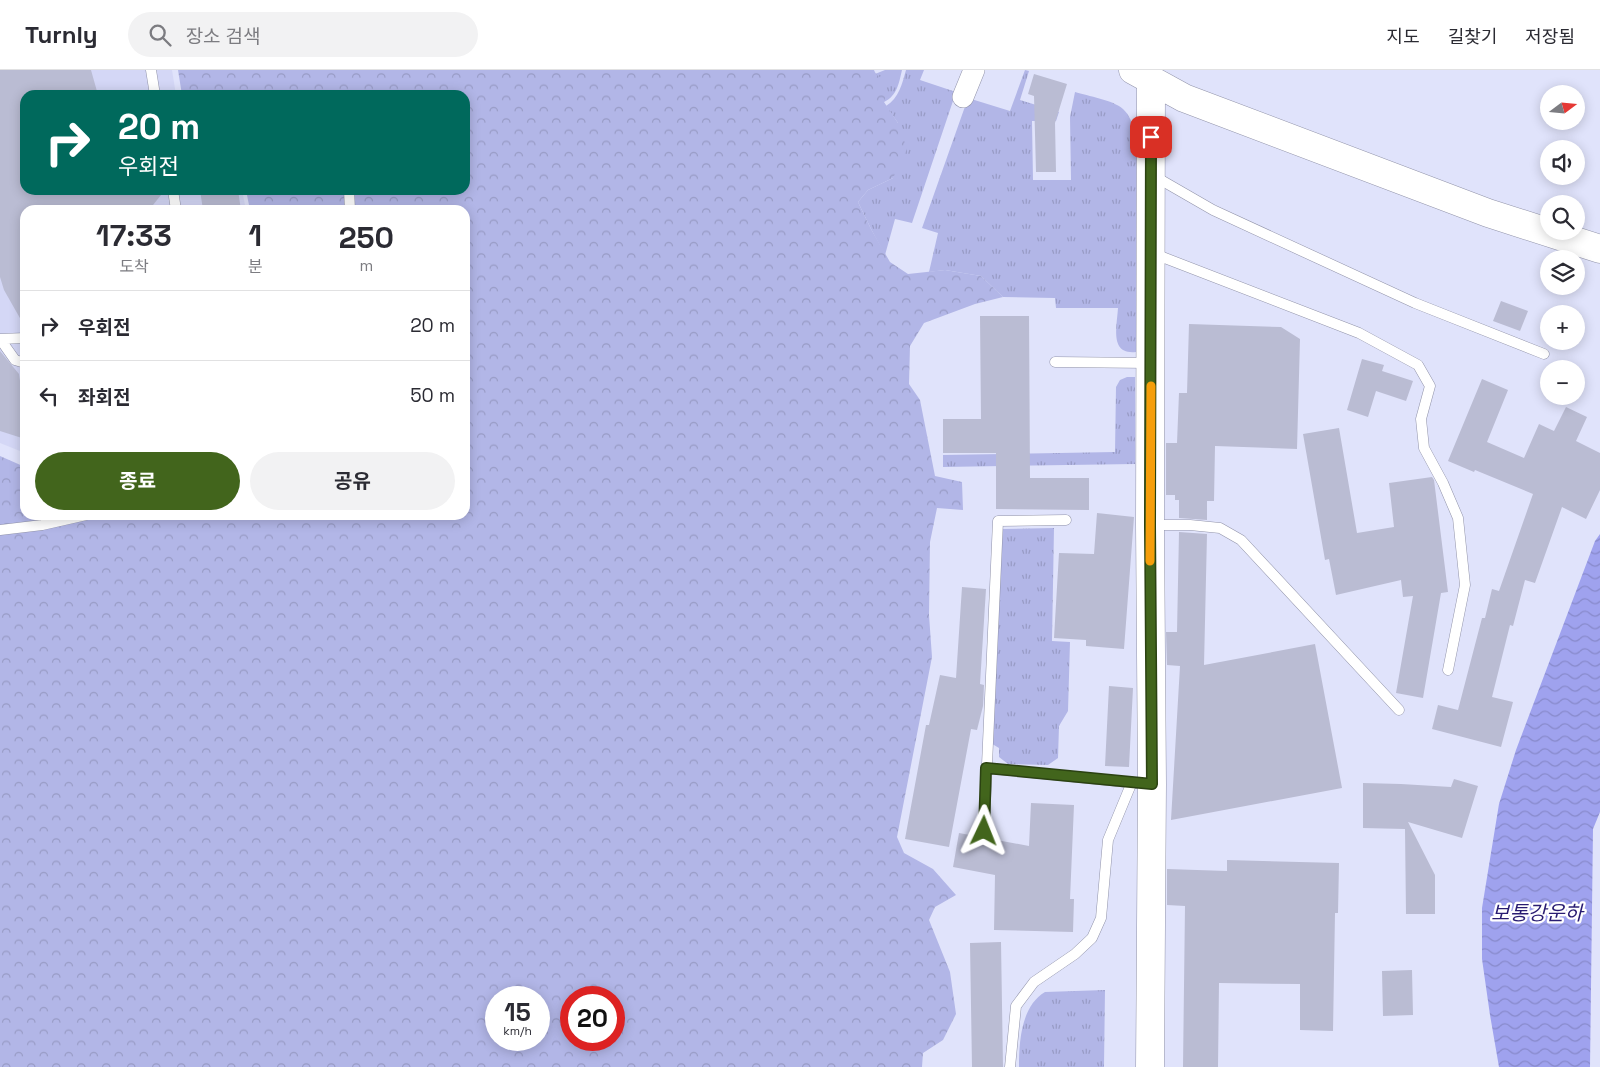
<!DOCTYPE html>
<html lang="ko">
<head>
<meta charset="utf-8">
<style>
	:root { --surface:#fff; --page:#f2f2f3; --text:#2b2b33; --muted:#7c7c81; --line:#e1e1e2; --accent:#42651c }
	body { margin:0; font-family:"Space Grotesk","Noto Sans KR",sans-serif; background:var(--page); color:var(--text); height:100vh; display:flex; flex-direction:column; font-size:19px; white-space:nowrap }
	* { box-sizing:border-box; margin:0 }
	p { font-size:16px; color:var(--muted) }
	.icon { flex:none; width:28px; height:28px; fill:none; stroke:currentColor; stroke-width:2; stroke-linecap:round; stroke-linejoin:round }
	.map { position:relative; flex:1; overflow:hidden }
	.details { position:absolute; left:20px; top:135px; width:450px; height:315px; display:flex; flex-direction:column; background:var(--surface); border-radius:15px; box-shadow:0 2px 12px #0003 }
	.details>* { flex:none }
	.guide { position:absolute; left:20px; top:20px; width:450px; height:105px; border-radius:15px; box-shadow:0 2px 12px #0003; background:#00695c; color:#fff; overflow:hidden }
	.needle { width:32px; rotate:74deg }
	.controls { position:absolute; left:1540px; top:15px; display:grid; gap:10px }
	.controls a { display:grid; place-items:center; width:45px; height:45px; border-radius:50%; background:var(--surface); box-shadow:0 2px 12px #0003; font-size:25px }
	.speed { position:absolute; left:485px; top:916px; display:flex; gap:10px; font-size:25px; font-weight:700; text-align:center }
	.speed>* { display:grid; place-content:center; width:65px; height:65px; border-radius:50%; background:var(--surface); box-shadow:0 2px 12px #0003; line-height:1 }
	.speed small { font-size:12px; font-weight:400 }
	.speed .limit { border:8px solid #d22; background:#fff; color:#111 }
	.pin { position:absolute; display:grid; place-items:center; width:42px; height:42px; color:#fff; margin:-21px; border-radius:10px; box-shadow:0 2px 8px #0006 }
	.me { position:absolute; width:55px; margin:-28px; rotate:2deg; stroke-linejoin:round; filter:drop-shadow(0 0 4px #0008) }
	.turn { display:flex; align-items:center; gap:18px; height:105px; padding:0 15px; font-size:22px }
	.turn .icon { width:65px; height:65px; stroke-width:2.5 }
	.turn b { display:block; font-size:35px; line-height:42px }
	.eta { display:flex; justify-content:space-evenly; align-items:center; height:85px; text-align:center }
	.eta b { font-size:30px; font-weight:700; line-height:35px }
	.primary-button { display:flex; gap:10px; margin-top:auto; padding:10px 15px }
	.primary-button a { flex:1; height:58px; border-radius:30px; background:var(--accent); color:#fff; font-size:20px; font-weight:700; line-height:58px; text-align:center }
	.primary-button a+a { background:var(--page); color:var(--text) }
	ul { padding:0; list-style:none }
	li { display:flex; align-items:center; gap:15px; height:70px; padding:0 15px; border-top:1px solid var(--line) }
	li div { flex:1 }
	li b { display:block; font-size:19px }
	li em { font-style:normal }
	header { display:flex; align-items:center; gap:30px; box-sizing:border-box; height:70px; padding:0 25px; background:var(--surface); border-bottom:1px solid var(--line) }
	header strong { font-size:24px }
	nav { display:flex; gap:28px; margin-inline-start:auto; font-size:18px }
	.search { width:350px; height:45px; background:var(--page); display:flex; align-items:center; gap:12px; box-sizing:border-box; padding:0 18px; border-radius:28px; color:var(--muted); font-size:19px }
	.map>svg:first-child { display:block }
	.built { fill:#d4d7f6 }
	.grass { fill:url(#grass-tufts) }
	.forest { fill:url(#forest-crowns); fill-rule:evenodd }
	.water { fill:url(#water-waves) }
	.building { fill:#babcd3 }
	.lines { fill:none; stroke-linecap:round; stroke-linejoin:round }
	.lane-casing { stroke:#9193a9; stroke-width:11 }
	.street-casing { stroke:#9193a9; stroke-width:22 }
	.secondary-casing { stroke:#9193a9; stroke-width:29 }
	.lane { stroke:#fff; stroke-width:10 }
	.street { stroke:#fff; stroke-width:21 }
	.secondary { stroke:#fff; stroke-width:28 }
	.route-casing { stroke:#2b4212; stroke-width:12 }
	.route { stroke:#42651c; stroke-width:9 }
	.slow { stroke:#f59e0b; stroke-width:9 }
	.labels { text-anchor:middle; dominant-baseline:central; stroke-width:4.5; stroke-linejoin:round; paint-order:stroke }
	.water-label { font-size:20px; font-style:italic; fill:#291c72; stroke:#fff }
</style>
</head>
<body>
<header>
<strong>Turnly</strong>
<div class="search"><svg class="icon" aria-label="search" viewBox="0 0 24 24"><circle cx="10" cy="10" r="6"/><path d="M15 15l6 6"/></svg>장소 검색</div>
<nav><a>지도</a><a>길찾기</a><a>저장됨</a></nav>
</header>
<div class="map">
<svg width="1600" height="997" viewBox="0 0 1600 997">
	<defs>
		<pattern id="grass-tufts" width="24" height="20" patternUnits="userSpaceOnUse" patternTransform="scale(1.25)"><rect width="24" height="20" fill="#b2b6e7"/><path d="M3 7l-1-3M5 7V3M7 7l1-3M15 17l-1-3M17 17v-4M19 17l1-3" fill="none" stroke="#989bc5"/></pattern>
		<pattern id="forest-crowns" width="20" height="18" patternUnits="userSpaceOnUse" patternTransform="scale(1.25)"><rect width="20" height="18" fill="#b2b6e7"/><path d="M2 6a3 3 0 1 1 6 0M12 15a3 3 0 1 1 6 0" fill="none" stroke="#989bc5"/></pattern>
		<pattern id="water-waves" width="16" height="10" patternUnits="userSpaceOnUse" patternTransform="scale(1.25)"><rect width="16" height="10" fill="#9fa2ee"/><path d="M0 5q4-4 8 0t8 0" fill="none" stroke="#888acb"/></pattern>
	</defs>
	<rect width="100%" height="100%" fill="#e0e3fb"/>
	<!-- built -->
	<path class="built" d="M 0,0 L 172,0 L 176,25 L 25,25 L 25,120 L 242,120 L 246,140 L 25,140 L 25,383 L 0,373 Z"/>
	<!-- grass -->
	<path class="grass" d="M 885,0 L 902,0 C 899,13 897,26 884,32 L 875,4 Z
		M 906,0 L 924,0 L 920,10 L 956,22 L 912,153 L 895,149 L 885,185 L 871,159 L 858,132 L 868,120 L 893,108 L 898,53 L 886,36 C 899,28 902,14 906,0 Z
		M 1025,0 L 1029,1 L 1020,30 L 1059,42 L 1056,51 L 1032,51 L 1033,110 L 1071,110 L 1070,47 L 1075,22 C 1088,26 1113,30 1123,39 C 1135,50 1137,71 1137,86 L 1136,282 C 1109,285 1117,256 1118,238 L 1056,238 L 1055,228 L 1003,227 L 981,206 L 945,200 L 929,202 L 938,163 L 922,158 L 968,28 L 1010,41 Z
		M 1127,307 L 1135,307 L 1135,394 L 943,397 L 943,385 L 1115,382 L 1116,317 L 1120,310 Z
		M 1054,458 L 1052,571 L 1070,572 L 1068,641 L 1059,656 L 1058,688 L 1048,695 L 1008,694 L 999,687 L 999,678 L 989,672 L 1002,459 Z
		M 1105,920 L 1104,997 L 1019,997 C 1019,972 1021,936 1045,922 Z"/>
	<!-- forest -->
	<path class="forest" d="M 178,0 L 874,0 C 876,5 878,5 882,9 C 889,15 886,24 884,32 L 898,53 L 907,79 L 893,108 L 868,120 L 858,132 L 871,159 L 890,192 L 908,204 L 945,200 L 981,206 L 1003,227 L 975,234 L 924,253 L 910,276 L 909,314 L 920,330 L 935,406 L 962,412 L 963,440 L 937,438 L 930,472 L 929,545 L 932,587 L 897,767 L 904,783 L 933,799 L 956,825 L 935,837 L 929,850 L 950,902 L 956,944 L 943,970 L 923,983 L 922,997 L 0,997 L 0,386 L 25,397 L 25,445 L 465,445 L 465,140 L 250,140 L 246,120 L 465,120 L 465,25 L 182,25 ZM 496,928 L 539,928 L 539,970 L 496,970 ZM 571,928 L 614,928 L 614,970 L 571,970 Z"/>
	<!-- water -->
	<path class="water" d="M 1600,464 L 1600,742 L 1593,759 L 1590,997 L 1499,997 L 1490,945 L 1482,889 L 1482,838 L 1499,734 L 1516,680 L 1595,471 Z"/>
	<!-- building -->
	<path class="building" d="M 0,0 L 91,0 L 98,25 L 25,25 L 25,120 L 165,120 L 149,140 L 25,140 L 25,257 L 4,220 L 0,207 Z
		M 1034,4 L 1067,14 L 1055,53 L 1056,102 L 1036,102 L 1034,26 L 1028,24 Z
		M 200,120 L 238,120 L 241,140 L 203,140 Z
		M 1501,231 L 1528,241 L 1520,261 L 1493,251 Z
		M 980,246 L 1029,246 L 1030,408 L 1089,408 L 1089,440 L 996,439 L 996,383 L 943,383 L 943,349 L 981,349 Z
		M 1189,254 L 1281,257 L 1300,269 L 1297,379 L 1215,376 L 1214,431 L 1207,431 L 1207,450 L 1179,448 L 1179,430 L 1175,430 L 1175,425 L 1166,425 L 1166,373 L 1177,373 L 1179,323 L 1187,323 Z
		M 0,281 L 19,304 L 20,311 L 25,313 L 25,369 L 0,361 Z
		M 1362,289 L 1384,295 L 1382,301 L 1413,311 L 1406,331 L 1376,321 L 1368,347 L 1347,340 Z
		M 1482,309 L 1508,320 L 1487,372 L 1524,388 L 1539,354 L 1554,361 L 1566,337 L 1587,347 L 1576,371 L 1600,383 L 1600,420 L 1586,449 L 1562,437 L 1535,513 L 1525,510 L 1513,556 L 1510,555 L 1492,627 L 1513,632 L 1501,677 L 1432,659 L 1438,635 L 1458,640 L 1482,548 L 1485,548 L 1492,519 L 1499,521 L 1533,424 L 1475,400 L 1474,402 L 1448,391 Z
		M 1339,358 L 1357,463 L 1394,457 L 1389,413 L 1432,407 L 1434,410 L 1448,522 L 1441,523 L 1423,628 L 1396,623 L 1413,526 L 1403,527 L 1401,510 L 1336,525 L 1329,489 L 1325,490 L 1303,364 Z
		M 1097,443 L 1134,447 L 1124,579 L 1086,576 L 1086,570 L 1054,568 L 1059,483 L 1094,484 Z
		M 1179,462 L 1207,464 L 1204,595 L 1315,574 L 1342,718 L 1171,750 L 1180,596 L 1167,595 L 1166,562 L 1177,562 Z
		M 962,517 L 986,519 L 980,614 L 984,615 L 983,636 L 977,660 L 971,659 L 949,777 L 905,769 L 926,655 L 929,655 L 940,605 L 956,608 Z
		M 1109,616 L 1133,618 L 1129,697 L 1105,696 Z
		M 1454,709 L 1478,716 L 1462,768 L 1408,752 L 1435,805 L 1435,844 L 1406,844 L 1405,759 L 1363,758 L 1363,713 L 1401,714 L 1451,717 Z
		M 1031,733 L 1074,735 L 1070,829 L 1074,829 L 1073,862 L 994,860 L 995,805 L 953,797 L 959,763 L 1029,776 Z
		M 1227,790 L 1339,793 L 1338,843 L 1335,843 L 1333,961 L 1300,960 L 1300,914 L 1219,913 L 1218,997 L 1183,997 L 1185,836 L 1167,835 L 1167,799 L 1227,801 Z
		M 1001,872 L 1003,997 L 972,997 L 970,873 Z
		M 1412,900 L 1413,945 L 1383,946 L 1382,901 Z"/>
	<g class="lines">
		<defs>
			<path id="lane" d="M 151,0 L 155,25
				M 1154,106 L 1213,140 L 1415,233 L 1544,284
				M 173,120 L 176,140
				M 349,120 L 350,140
				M 1152,183 L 1359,263 L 1418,295 L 1430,316 L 1421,349 L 1424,378 L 1443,413 L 1458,448 L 1465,515 L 1448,600
				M 0,269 L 15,290 L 25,293
				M 0,269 L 25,268
				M 1055,292 L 1150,293
				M 1151,455 L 1190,455 L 1220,458 L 1241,470 L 1399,640
				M 0,460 L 42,455 L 86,445
				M 986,698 L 1136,713
				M 984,761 L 998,451 L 1066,450
				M 1010,997 L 1016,936 L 1034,912 L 1075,884 L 1092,868 L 1101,848 L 1108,770 L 1132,712"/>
			<path id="street" d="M 963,27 L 974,0"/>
			<path id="secondary" d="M 1133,0 L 1184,28 L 1488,143 L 1600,179
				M 1150,997 L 1152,714 L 1150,455 L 1151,11"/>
		</defs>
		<!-- lane casing -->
		<use href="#lane" class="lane-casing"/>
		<!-- street casing -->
		<use href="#street" class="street-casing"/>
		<!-- secondary casing -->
		<use href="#secondary" class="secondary-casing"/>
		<!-- lane -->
		<use href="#lane" class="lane"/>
		<!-- street -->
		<use href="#street" class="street"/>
		<!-- secondary -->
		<use href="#secondary" class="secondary"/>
	</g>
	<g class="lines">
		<defs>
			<path id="route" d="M 984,761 L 986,698 L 1152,714 L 1150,455 L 1151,67"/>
		</defs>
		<!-- route casing -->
		<use href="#route" class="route-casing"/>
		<!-- route -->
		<use href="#route" class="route"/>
		<!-- slow -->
		<path class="slow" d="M 1150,491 L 1151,316"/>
	</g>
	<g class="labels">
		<!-- water labels -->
		<g class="water-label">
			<text x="1537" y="843">보통강운하</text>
		</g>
	</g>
</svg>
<div class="controls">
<a><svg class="needle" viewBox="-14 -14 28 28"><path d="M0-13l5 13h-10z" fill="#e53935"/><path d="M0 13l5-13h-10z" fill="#7c7c81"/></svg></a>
<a><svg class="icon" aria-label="sound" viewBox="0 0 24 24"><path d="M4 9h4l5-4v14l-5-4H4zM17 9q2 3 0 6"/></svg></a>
<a><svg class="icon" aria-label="search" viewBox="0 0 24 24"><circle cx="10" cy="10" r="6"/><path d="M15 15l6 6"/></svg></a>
<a><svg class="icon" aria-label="layers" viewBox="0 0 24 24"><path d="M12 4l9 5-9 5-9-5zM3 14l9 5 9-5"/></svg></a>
<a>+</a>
<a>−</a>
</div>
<div class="speed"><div>15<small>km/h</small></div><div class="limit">20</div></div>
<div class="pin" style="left:1151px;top:67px;background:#d93025"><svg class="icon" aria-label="arrive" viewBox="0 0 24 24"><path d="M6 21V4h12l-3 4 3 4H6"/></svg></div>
<svg class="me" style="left:984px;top:761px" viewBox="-20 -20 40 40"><path d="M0-17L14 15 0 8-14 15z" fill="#42651c" stroke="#fff" stroke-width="4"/></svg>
<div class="guide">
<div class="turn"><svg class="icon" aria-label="right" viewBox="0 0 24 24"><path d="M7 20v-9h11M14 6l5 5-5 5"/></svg><div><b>20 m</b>우회전</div></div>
</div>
<section class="details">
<div class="eta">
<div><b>17:33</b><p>도착</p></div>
<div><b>1</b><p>분</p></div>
<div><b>250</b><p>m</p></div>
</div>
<ul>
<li><svg class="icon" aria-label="right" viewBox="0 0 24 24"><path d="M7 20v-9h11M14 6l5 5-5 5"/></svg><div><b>우회전</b></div><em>20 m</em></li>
<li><svg class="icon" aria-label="left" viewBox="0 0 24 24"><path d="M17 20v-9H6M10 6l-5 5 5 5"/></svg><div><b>좌회전</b></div><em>50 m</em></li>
</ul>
<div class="primary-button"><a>종료</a><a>공유</a></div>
</section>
</div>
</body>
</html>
